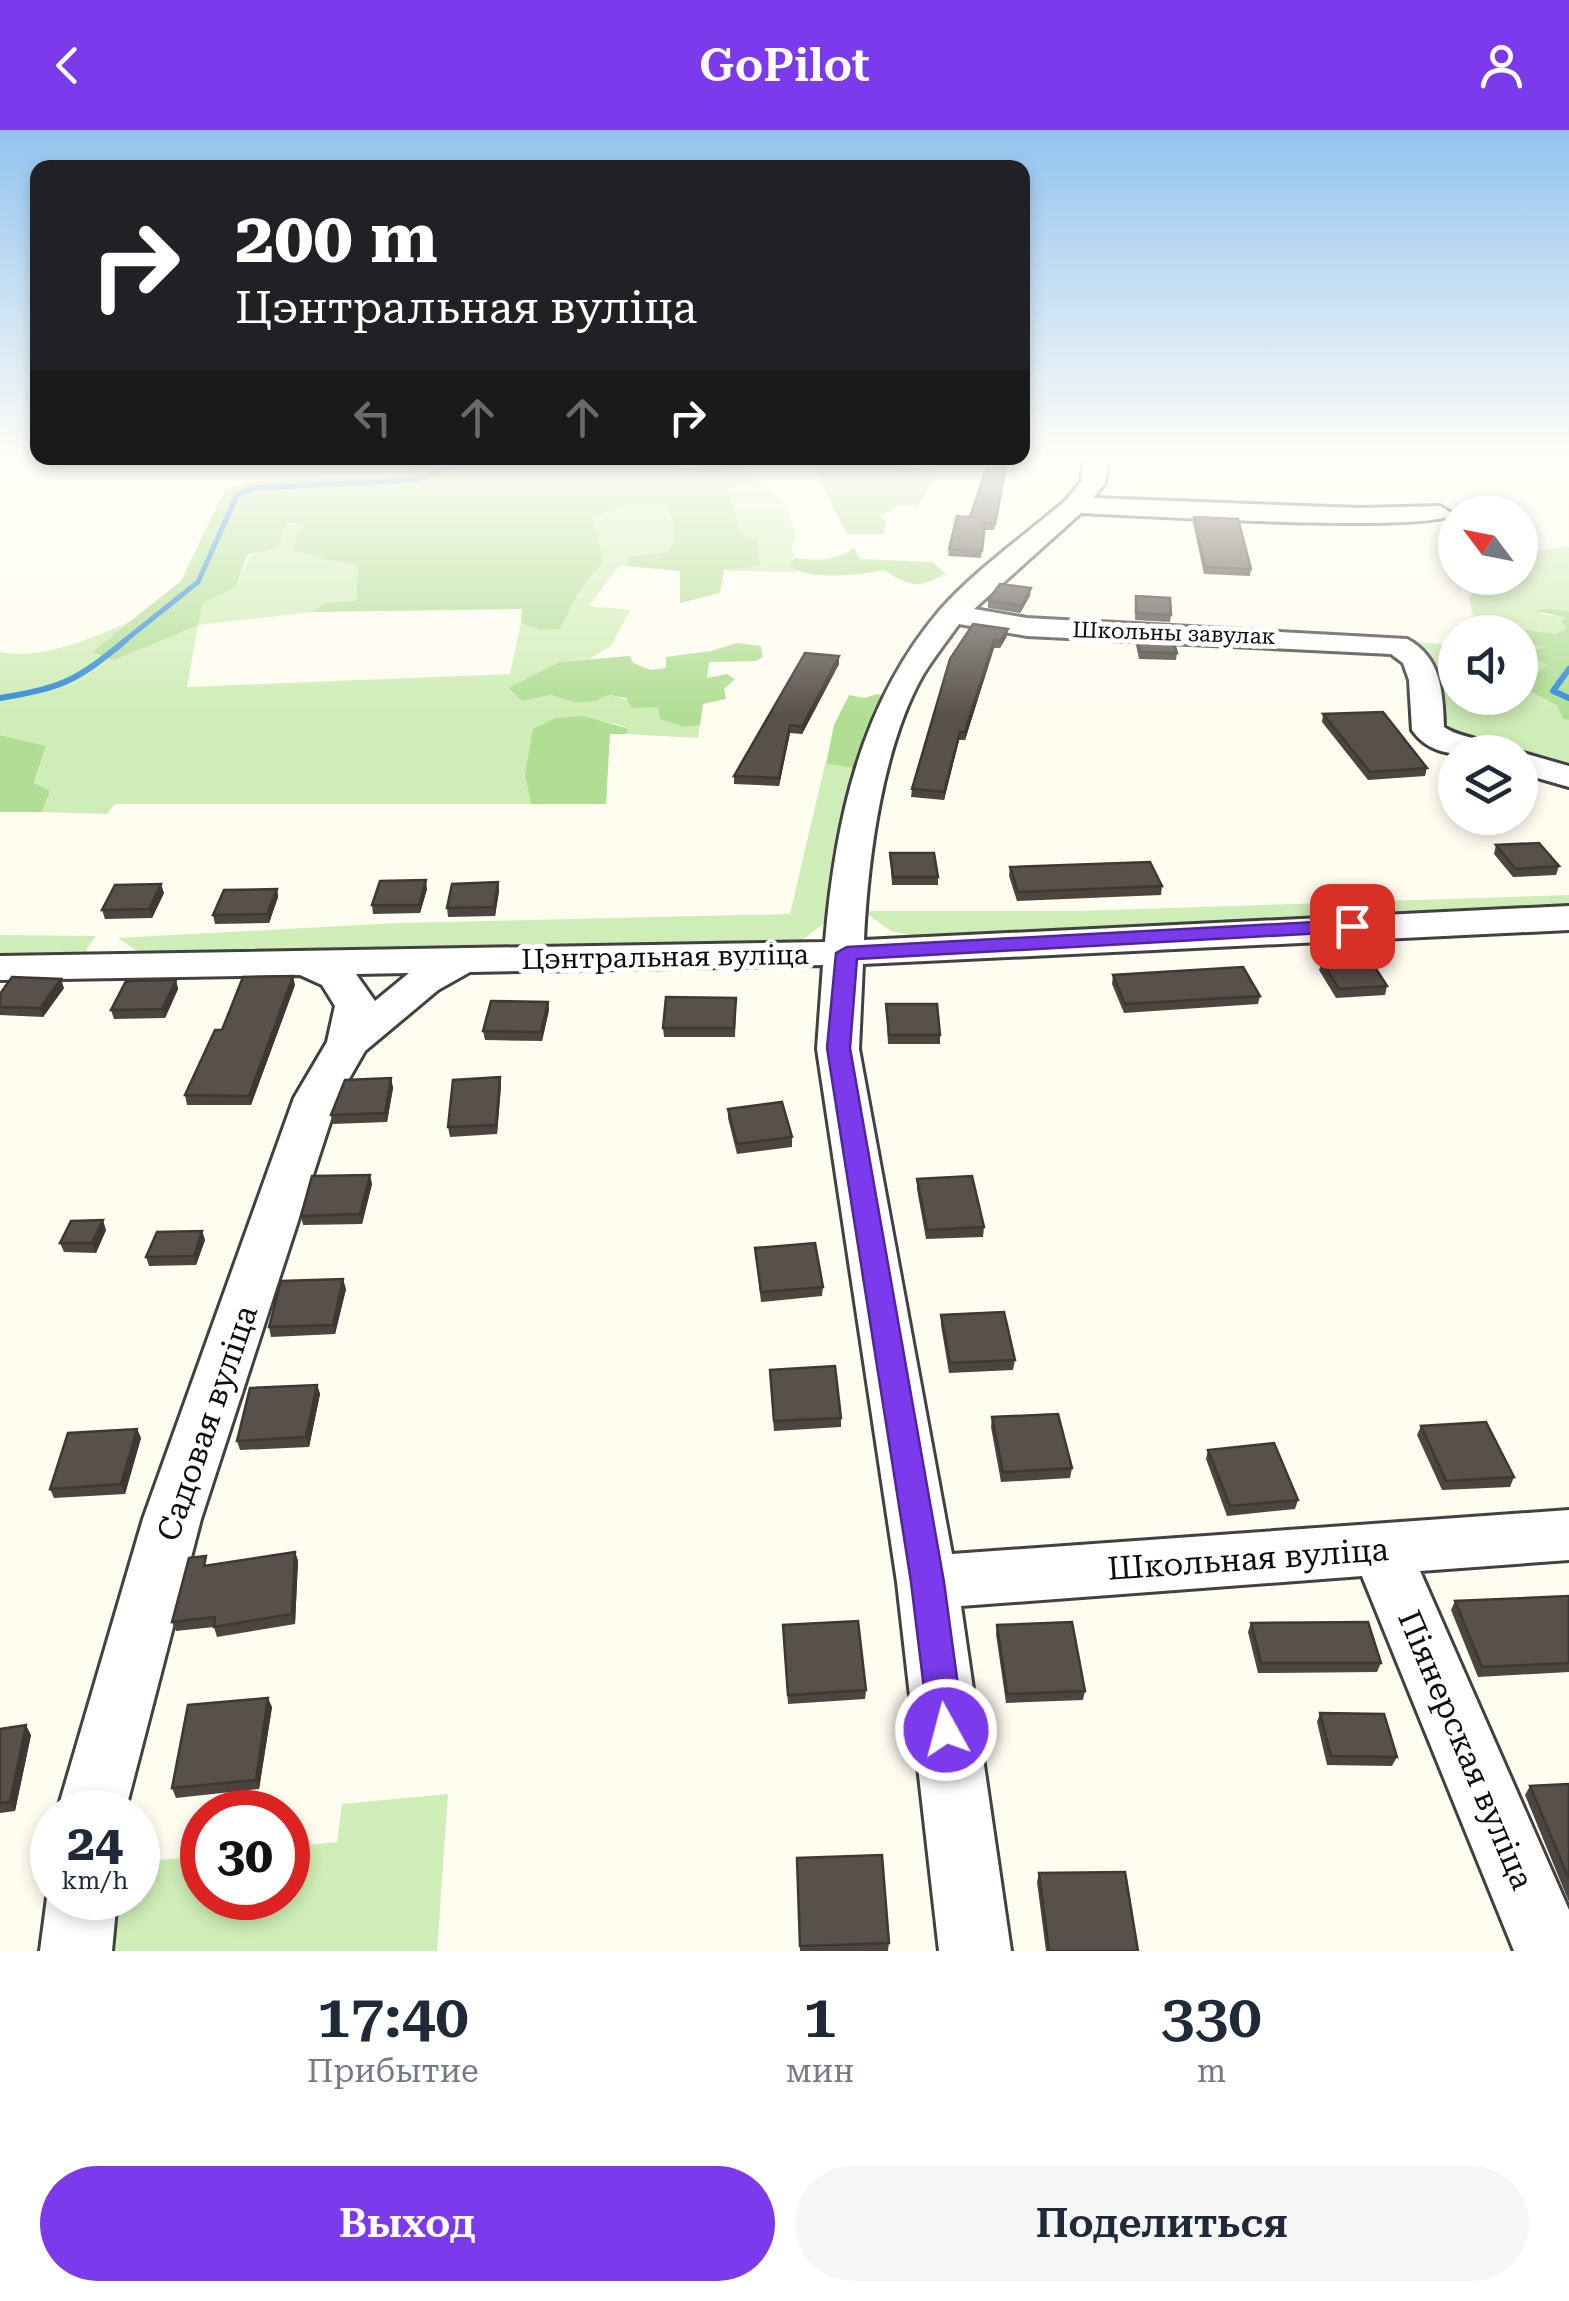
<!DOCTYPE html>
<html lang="ru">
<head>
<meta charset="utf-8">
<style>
	:root { --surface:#fff; --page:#f6f6f7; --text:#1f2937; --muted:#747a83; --accent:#7c3aed }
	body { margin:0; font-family:"Roboto Serif",serif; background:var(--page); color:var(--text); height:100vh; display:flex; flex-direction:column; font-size:38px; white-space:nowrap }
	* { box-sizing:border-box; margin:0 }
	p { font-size:32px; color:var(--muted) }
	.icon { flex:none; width:55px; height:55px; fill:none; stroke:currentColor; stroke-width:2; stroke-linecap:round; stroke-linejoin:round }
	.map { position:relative; height:1821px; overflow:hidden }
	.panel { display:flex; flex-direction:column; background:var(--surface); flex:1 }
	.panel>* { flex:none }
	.banner { position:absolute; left:30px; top:30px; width:1000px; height:305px; border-radius:20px; box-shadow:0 5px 15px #0003; background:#202124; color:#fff; overflow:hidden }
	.needle { width:65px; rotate:302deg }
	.buttons { position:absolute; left:1438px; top:365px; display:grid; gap:20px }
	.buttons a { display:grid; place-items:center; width:100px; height:100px; border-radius:50%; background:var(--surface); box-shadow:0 5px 15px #0003; font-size:50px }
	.speed { position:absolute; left:30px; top:1660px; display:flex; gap:20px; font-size:50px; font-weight:700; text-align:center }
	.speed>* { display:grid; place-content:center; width:130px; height:130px; border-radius:50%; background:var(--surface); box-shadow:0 5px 15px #0003; line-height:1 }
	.speed small { font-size:25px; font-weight:400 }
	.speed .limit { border:15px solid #d22; background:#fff; color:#111 }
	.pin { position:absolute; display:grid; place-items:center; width:85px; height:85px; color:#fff; margin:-42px; border-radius:20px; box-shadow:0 5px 15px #0006 }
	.me { position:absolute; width:110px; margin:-55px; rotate:353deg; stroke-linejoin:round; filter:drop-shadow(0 0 8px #0008) }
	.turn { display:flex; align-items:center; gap:35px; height:210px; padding:0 40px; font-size:45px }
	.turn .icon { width:130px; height:130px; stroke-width:2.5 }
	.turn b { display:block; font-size:70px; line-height:85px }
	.lanes { display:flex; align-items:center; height:95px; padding:0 40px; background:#0003; justify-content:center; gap:50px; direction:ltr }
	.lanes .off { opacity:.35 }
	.eta { display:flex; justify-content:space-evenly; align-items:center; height:170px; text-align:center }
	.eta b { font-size:60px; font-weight:600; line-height:70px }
	.primary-button { display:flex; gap:20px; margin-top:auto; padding:20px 40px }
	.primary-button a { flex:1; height:115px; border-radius:60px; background:var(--accent); color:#fff; font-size:40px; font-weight:600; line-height:115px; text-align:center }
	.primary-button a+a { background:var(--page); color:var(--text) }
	header { display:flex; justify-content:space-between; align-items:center; height:130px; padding:0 40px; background:var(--accent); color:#fff; font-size:45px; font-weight:600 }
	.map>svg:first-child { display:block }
	.green { fill:#cfedb6 }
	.forest { fill:#b1de94 }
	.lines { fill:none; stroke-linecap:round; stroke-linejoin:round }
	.stream-far1 { stroke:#328cd6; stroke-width:5 }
	.stream { stroke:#328cd6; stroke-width:6 }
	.minor-casing { stroke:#414141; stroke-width:6 }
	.minor { fill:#fff; fill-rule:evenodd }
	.wall { fill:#4c4540 }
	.shaded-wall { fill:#3e3834 }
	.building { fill:#58504a; stroke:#3e3834; stroke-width:2.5 }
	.route { fill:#7c3aed; stroke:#51269a; stroke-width:2.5 }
	.labels { text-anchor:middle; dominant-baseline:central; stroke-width:10; stroke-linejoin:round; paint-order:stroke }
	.far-street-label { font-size:22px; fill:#0e0e0e; stroke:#fff }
	.street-label { font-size:28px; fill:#0e0e0e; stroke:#fff }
	.near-street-label { font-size:32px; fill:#0e0e0e; stroke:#fff }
</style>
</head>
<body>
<header><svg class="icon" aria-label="back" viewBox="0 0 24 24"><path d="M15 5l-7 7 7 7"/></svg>GoPilot<svg class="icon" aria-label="person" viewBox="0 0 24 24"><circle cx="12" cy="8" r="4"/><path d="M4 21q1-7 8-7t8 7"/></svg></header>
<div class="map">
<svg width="1569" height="1821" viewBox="0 0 1569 1821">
	<rect width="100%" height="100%" fill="#fffdf0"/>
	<!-- green -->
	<path class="green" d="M 755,349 L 786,374 L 796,407 L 791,419 L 796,428 L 788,436 L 798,442 L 724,441 L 730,439 L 741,403 L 727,359 Z
		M 667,375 L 676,402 L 670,421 L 629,426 L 627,436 L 619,436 L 589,476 L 630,480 L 611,516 L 589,529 L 559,532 L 508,558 L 522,571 L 551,565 L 576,573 L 596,571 L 609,565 L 658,577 L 661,589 L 683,597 L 700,595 L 698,608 L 625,604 L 629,599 C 617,592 599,592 584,586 L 525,645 L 531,674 L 115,674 L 107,684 L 42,682 L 50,661 L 34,654 L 46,616 L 0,605 L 0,522 C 43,531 93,507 132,491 L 93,521 L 114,529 C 137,518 174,500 198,494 L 203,473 L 235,458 C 247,426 267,394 305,392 L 293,419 L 321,429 L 358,436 L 356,471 L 324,473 L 313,482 L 198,495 L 187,557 L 510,544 L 521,493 L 541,500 L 560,499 L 579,461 L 603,432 L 592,388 L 618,377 Z
		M 1569,417 L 1569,482 L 1554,479 L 1540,484 L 1569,488 L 1561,492 L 1567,498 L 1556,504 L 1523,499 L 1520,505 L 1477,502 L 1469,468 L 1482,448 L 1520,448 L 1520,422 Z
		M 1392,510 L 1455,515 L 1455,568 L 1520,568 L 1520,510 L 1548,519 C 1547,543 1555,567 1563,589 L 1569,590 L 1569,645 L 1520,622 L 1494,622 L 1447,609 Z
		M 825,634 L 860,639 L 827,791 L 802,810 L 781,817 L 435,818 L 135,828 L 139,822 L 118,808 L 398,793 L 790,784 Z
		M 1569,765 L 1569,781 L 934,810 L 891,801 L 863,781 L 1079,781 Z
		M 0,805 L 96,806 L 87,818 L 87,829 L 0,828 Z
		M 448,1664 L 437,1821 L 94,1821 L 100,1768 L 138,1768 L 138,1732 L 202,1726 L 202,1768 L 288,1768 L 288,1717 L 337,1712 L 342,1674 Z"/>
	<!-- forest -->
	<path class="forest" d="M 413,331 L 664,331 L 685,338 L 745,334 L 755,349 L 727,359 L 741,403 L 758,411 L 760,436 L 724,440 L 720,463 L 680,473 L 680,441 L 627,436 L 629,426 L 670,421 L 676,402 L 667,375 L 618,377 L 593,388 L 603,432 L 579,461 L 560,499 L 541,500 L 521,493 L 522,479 L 313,482 L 324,473 L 356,471 L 358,436 L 321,429 L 292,419 L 304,393 L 287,393 L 276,419 L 248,424 L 235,458 L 203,473 L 198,495 L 114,530 L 92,522 L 181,451 L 225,359 L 248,352 L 403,346 Z
		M 810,331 L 863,331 L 938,341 L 918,377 L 899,375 L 881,386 L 886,392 L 884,404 L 847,404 Z
		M 854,418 L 860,429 L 933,432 L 946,444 C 917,458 912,458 884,440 C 858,445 811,451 788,436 L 796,428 C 819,431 834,431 854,418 Z
		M 1554,479 L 1569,482 L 1569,590 L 1563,589 L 1558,576 L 1530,561 L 1531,549 L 1547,534 L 1523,525 L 1525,520 L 1545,518 L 1520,510 L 1522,499 L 1556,504 L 1566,498 L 1561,491 L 1567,488 L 1533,480 Z
		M 737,513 L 761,516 L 763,527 L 756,531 L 709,532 L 707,548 L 727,544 L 735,549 L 724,559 L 726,569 L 703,574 L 700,595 L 683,597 L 660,589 L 658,577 L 632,578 L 626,568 L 609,565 L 596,571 L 576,573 L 551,565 L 522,571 L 508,558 L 559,532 L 630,526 L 633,533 L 651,540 L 666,538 L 666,527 L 711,521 Z
		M 877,564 L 887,566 L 860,639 L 826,634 L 834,595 L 849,565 L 865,568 Z
		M 584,586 L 629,599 L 625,604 L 610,604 L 606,674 L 531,674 L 525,645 L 533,599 L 556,588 Z
		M 0,605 L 46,616 L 34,653 L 50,661 L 42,682 L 0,682 Z"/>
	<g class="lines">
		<!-- stream-far1 -->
		<path class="stream-far1" d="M 123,512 L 198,452 L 237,365 L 253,358 L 418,350 L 461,331"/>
		<!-- stream -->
		<path class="stream" d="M 1569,539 L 1553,561 L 1569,568
			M 0,568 C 65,557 76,551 126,510"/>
		<defs>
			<path id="minor" d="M 1084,331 L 1108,331 L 1105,353 L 1093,368 L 1360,378 L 1440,376 L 1453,384 C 1434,404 1129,385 1081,383 L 974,479 L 1027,488 L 1407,509 C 1441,527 1443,562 1444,597 C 1460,609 1486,606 1497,622 C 1466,624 1433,630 1412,600 L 1409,550 L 1403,533 L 1391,524 L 1027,506 L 959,494 C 947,511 934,527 923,545 C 882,617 868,729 864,810 L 1569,776 L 1569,800 L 863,834 L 859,919 L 952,1424 L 1569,1380 L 1569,1430 L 1420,1441 L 1569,1780 L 1569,1821 L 1514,1821 L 1362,1446 L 961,1476 L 1011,1821 L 939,1821 L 897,1452 L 817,919 L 823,835 L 470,842 L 438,860 L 365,921 L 338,968 L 201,1389 L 125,1682 L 57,1682 L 143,1389 L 294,968 L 327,912 L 335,876 L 322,855 L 300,845 L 0,850 L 0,826 L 825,812 C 835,692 860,574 940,480 C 973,442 1028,403 1066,370 L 1081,352 ZM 409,843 L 375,871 L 356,844 Z
				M 1518,622 L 1520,622 L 1569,636 L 1569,657 L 1520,643 Z
				M 52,1754 L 52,1768 L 117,1768 L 112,1821 L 40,1821 L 47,1768 Z"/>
		</defs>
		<!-- minor casing -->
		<use href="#minor" class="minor-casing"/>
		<!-- minor -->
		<use href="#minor" class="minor"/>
	</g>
	<!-- wall -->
	<path class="wall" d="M 1008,331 L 994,400 L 985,400 L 981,428 L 948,426 L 949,419 Z
		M 1194,387 L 1251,439 L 1250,446 L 1204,444 L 1193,393 Z
		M 1030,466 L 1020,483 L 988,478 L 988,470 Z
		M 1136,466 L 1171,485 L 1170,492 L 1135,490 Z
		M 973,494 L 1007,506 L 1000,518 L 994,518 L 965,610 L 959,610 L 944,670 L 911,667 L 912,659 Z
		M 1137,508 L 1177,523 L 1176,530 L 1139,529 L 1136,515 Z
		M 839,526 L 839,534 L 802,604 L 790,603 L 779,656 L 734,654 L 734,646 Z
		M 1323,584 L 1427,638 L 1425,646 L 1368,650 L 1322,592 Z
		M 1496,715 L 1559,736 L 1556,745 L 1513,747 L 1494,724 Z
		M 890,723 L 938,747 L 938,755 L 892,755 Z
		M 1010,737 L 1162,756 L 1161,765 L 1017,771 L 1009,746 Z
		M 498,752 L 499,761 L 495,786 L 448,787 L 447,778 Z
		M 277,759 L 278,767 L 269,793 L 215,794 L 213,785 Z
		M 427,759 L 420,783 L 373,784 L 372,775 Z
		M 164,763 L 152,788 L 105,789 L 102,780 Z
		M 1322,831 L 1387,856 L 1385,865 L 1336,868 L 1319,840 Z
		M 1113,845 L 1260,866 L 1258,874 L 1124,883 L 1112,854 Z
		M 176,850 L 178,859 L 165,888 L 114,889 L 111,880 Z
		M 295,855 L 251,975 L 187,975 L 185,965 L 222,900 Z
		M 64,858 L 43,887 L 0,885 L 0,864 Z
		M 548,872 L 549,880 L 542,911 L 485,910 L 483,901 Z
		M 886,874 L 940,905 L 940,914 L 888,914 Z
		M 736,877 L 735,907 L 664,907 L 663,898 Z
		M 500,947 L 501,956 L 497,1004 L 450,1007 L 448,997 Z
		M 391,948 L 393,958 L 387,992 L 333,994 L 331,985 Z
		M 728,979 L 792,1007 L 792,1017 L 737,1024 L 728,988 Z
		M 917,1049 L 984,1097 L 983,1107 L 926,1109 L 917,1059 Z
		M 372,1054 L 362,1094 L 303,1095 L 301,1086 Z
		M 106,1100 L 96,1123 L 64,1122 L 60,1113 Z
		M 202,1101 L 205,1110 L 196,1135 L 149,1136 L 146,1127 Z
		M 755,1118 L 823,1157 L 822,1166 L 761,1172 Z
		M 346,1159 L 335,1204 L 271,1207 L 269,1197 Z
		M 941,1185 L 1015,1230 L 1013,1240 L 949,1243 L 941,1195 Z
		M 770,1249 L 841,1288 L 841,1297 L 774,1301 Z
		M 317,1255 L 320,1264 L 309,1317 L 240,1320 L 237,1311 Z
		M 992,1287 L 1072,1338 L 1070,1348 L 1001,1352 L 991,1297 Z
		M 1421,1296 L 1514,1347 L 1510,1357 L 1442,1360 L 1417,1305 Z
		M 137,1299 L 141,1308 L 125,1364 L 54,1368 L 50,1359 Z
		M 1208,1320 L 1298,1370 L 1295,1379 L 1227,1386 L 1206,1329 Z
		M 295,1422 L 298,1431 L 295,1494 L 217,1507 L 214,1497 L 176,1501 L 172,1492 L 209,1435 Z
		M 1569,1466 L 1569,1542 L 1478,1547 L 1451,1480 L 1455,1471 Z
		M 1251,1493 L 1381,1533 L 1377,1542 L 1258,1543 L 1248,1502 Z
		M 997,1495 L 1085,1561 L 1083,1570 L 1006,1573 L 996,1504 Z
		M 783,1505 L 866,1560 L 865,1569 L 788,1574 Z
		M 272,1577 L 259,1659 L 176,1668 L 172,1658 Z
		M 1320,1583 L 1397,1627 L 1392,1636 L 1327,1635 L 1317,1592 Z
		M 0,1599 L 31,1605 L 15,1681 L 0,1683 Z
		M 1569,1654 L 1569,1772 L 1525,1665 L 1530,1656 Z
		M 797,1728 L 889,1813 L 888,1821 L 800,1821 Z
		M 1039,1743 L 1138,1821 L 1046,1821 L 1037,1752 Z"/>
	<!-- shaded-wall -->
	<path class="shaded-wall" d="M 1031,458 L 1030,466 L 1020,483 L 1021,476 Z
		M 1008,499 L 1007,506 L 1000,518 L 1001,511 Z
		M 994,510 L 994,518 L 965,610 L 965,602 Z
		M 839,526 L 839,534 L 802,604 L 802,597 Z
		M 790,595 L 790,603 L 779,656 L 779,648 Z
		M 960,602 L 959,610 L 944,670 L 944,662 Z
		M 426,750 L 427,759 L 420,783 L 419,775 Z
		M 498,752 L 499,761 L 495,786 L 494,777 Z
		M 161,754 L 164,763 L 152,788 L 149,779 Z
		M 277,759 L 278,767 L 269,793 L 267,784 Z
		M 293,846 L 295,855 L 251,975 L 249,966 Z
		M 61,849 L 64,858 L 43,887 L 40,878 Z
		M 176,850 L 178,859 L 165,888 L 162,879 Z
		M 548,872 L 549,880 L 542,911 L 541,902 Z
		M 500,947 L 501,956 L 497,1004 L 496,995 Z
		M 391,948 L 393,958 L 387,992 L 385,983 Z
		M 370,1045 L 372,1054 L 362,1094 L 360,1084 Z
		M 103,1090 L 106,1100 L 96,1123 L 92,1113 Z
		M 202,1101 L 205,1110 L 196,1135 L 194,1126 Z
		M 343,1149 L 346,1159 L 335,1204 L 333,1195 Z
		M 317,1255 L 320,1264 L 309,1317 L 306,1307 Z
		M 137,1299 L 141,1308 L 125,1364 L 121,1354 Z
		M 295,1422 L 298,1431 L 295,1494 L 292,1484 Z
		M 268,1568 L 272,1577 L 259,1659 L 256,1650 Z
		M 26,1595 L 31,1605 L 15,1681 L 10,1672 Z"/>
	<!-- building -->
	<path class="building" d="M 989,331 L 1007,331 L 995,394 L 985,393 L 982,421 L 949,419 L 957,386 L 970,387 Z
		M 1194,387 L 1238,389 L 1251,439 L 1205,437 Z
		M 1000,454 L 1031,458 L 1021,476 L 988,470 Z
		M 1136,466 L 1170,468 L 1171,485 L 1136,483 Z
		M 973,494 L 1008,499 L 1001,511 L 994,510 L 965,602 L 960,602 L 944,662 L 912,659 L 950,529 Z
		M 1137,508 L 1173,510 L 1177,523 L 1140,522 Z
		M 805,523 L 839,526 L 802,597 L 790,595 L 779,648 L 734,646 Z
		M 1383,582 L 1427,638 L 1370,642 L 1323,584 Z
		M 1539,713 L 1559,736 L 1516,739 L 1496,715 Z
		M 890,723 L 934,723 L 938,747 L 893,747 Z
		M 1150,732 L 1162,756 L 1018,762 L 1010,737 Z
		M 426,750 L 419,775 L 372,775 L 380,751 Z
		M 498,752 L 494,777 L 447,778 L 452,754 Z
		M 161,754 L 149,779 L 102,780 L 115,755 Z
		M 277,759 L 267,784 L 213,785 L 224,760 Z
		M 1369,828 L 1387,856 L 1339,859 L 1322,831 Z
		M 1243,837 L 1260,866 L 1125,874 L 1113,845 Z
		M 293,846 L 249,966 L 185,965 L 215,900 L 222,900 L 243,847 Z
		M 12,847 L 61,849 L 40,878 L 0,877 L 0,864 Z
		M 176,850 L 162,879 L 111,880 L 126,851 Z
		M 666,867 L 736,868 L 734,898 L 663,898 Z
		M 491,871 L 548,872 L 541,902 L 483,901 Z
		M 886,874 L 937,874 L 940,905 L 889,905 Z
		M 500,947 L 496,995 L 448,997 L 453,950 Z
		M 391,948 L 385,983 L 331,985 L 345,950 Z
		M 782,972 L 792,1007 L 737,1014 L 728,979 Z
		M 370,1045 L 360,1084 L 301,1086 L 312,1046 Z
		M 972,1046 L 984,1097 L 927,1100 L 917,1049 Z
		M 103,1090 L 92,1113 L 60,1113 L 71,1091 Z
		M 202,1101 L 194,1126 L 146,1127 L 157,1102 Z
		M 815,1113 L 823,1157 L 761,1162 L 755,1118 Z
		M 343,1149 L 333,1195 L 269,1197 L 281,1151 Z
		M 1004,1182 L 1015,1230 L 950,1233 L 941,1185 Z
		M 835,1236 L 841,1288 L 774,1291 L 770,1240 Z
		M 317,1255 L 306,1307 L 237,1311 L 250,1258 Z
		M 1058,1284 L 1072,1338 L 1003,1342 L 992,1287 Z
		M 1486,1292 L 1514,1347 L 1446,1351 L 1421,1296 Z
		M 137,1299 L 121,1354 L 50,1359 L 68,1303 Z
		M 1274,1313 L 1298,1370 L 1230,1376 L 1208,1320 Z
		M 295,1422 L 292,1484 L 214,1497 L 215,1487 L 172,1492 L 189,1428 L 206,1426 L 204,1436 Z
		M 1569,1466 L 1569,1533 L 1482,1537 L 1455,1471 Z
		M 858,1491 L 866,1560 L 788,1565 L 783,1495 Z
		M 1072,1492 L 1085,1561 L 1007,1564 L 997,1495 Z
		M 1368,1492 L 1381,1533 L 1261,1533 L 1251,1493 Z
		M 268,1568 L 256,1650 L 172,1658 L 188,1575 Z
		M 1320,1583 L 1384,1584 L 1397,1627 L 1331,1626 Z
		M 26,1595 L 10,1672 L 0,1673 L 0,1599 Z
		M 1569,1654 L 1569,1749 L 1530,1656 Z
		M 882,1725 L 889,1813 L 800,1816 L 797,1728 Z
		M 1125,1742 L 1138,1821 L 1049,1821 L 1039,1743 Z"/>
	<!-- sky -->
	<linearGradient id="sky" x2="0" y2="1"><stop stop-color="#92c3ef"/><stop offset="0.56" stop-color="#fffef8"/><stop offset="1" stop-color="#fffef8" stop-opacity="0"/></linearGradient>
	<rect width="1569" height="586" fill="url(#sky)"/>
	<!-- route -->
	<path class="route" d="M 1352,790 L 1359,792 L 1362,796 L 1359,801 L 857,829 L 850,918 L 944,1452 L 964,1600 L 959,1611 L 946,1616 L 934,1611 L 929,1600 L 911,1452 L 827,918 L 836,823 L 847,817 Z"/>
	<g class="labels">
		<!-- far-street labels -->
		<g class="far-street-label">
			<text transform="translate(1174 503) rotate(2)">Школьны завулак</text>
		</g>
		<!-- street labels -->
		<g class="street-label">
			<text transform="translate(665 827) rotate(-1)">Цэнтральная вуліца</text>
		</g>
		<!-- near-street labels -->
		<g class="near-street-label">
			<text transform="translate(207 1293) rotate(-71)">Садовая вуліца</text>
			<text transform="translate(1248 1429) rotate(-4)">Школьная вуліца</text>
			<text transform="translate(1466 1620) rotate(67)">Піянерская вуліца</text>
		</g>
	</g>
</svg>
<div class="buttons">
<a><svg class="needle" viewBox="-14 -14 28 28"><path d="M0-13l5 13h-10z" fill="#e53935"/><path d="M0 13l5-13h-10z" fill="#747a83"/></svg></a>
<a><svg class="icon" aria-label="sound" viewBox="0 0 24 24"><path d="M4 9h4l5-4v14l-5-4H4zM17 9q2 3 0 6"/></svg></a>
<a><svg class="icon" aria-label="layers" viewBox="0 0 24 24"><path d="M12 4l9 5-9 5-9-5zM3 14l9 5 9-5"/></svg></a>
</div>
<div class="speed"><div>24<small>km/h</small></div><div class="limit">30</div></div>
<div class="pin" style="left:1352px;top:796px;background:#d93025"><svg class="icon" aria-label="arrive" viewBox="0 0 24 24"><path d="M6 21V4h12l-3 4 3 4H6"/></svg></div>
<svg class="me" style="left:946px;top:1600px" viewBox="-20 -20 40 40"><circle r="17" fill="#7c3aed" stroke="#fff" stroke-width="3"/><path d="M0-11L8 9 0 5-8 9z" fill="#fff"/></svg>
<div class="banner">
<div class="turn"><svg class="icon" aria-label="right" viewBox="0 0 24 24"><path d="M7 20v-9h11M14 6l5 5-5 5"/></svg><div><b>200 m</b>Цэнтральная вуліца</div></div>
<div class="lanes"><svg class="icon off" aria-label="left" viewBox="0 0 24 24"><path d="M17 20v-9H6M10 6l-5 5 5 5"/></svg><svg class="icon off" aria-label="ahead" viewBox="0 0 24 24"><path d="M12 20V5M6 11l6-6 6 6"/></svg><svg class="icon off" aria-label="ahead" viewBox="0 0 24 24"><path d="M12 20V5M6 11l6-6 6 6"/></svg><svg class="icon" aria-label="right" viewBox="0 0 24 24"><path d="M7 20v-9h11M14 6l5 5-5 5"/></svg></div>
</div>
</div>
<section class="panel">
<div class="eta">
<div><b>17:40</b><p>Прибытие</p></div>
<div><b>1</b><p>мин</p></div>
<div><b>330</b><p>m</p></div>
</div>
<div class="primary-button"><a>Выход</a><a>Поделиться</a></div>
</section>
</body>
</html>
